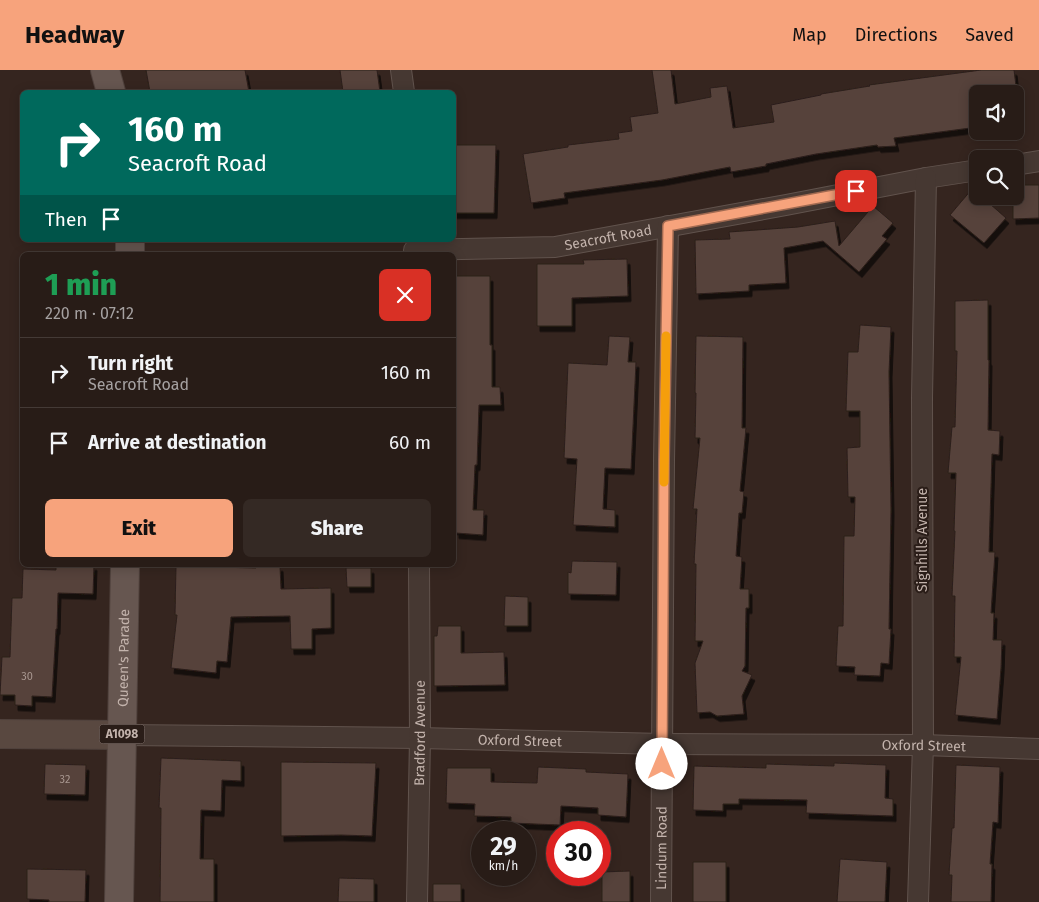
<!DOCTYPE html>
<html lang="en">
<head>
<meta charset="utf-8">
<style>
	:root { --surface:#281c17; --page:#342924; --text:#f1f3f6; --muted:#a5a1a1; --line:#443a36; --accent:#f7a37c }
	body { margin:0; font-family:"Fira Sans",sans-serif; background:var(--page); color:var(--text); height:100vh; display:flex; flex-direction:column; font-size:19px; white-space:nowrap }
	* { box-sizing:border-box; margin:0 }
	p { font-size:16px; color:var(--muted) }
	.icon { flex:none; width:28px; height:28px; fill:none; stroke:currentColor; stroke-width:2; stroke-linecap:round; stroke-linejoin:round }
	.map { position:relative; flex:1; overflow:hidden }
	.details { position:absolute; left:20px; top:182px; width:436px; height:315px; display:flex; flex-direction:column; background:var(--surface); border-radius:8px; box-shadow:0 2px 12px #0003,0 0 0 1px var(--line) }
	.details>* { flex:none }
	.guide { position:absolute; left:20px; top:20px; width:436px; height:152px; border-radius:8px; box-shadow:0 2px 12px #0003,0 0 0 1px var(--line); background:#00695c; color:#fff; overflow:hidden }
	.fabs { position:absolute; left:969px; top:15px; display:grid; gap:10px }
	.fabs a { display:grid; place-items:center; width:55px; height:55px; border-radius:8px; background:var(--surface); box-shadow:0 2px 12px #0003,0 0 0 1px var(--line); font-size:25px }
	.speed { position:absolute; left:471px; top:751px; display:flex; gap:10px; font-size:25px; font-weight:700; text-align:center }
	.speed>* { display:grid; place-content:center; width:65px; height:65px; border-radius:50%; background:var(--surface); box-shadow:0 2px 12px #0003,0 0 0 1px var(--line); line-height:1 }
	.speed small { font-size:12px; font-weight:400 }
	.speed .limit { border:8px solid #d22; background:#fff; color:#111 }
	.pin { position:absolute; display:grid; place-items:center; width:42px; height:42px; color:#fff; margin:-21px; border-radius:10px; box-shadow:0 2px 8px #0006 }
	.me { position:absolute; width:55px; margin:-28px; rotate:0deg; stroke-linejoin:round; filter:drop-shadow(0 0 4px #0008) }
	.turn { display:flex; align-items:center; gap:18px; height:105px; padding:0 25px; font-size:22px }
	.turn .icon { width:65px; height:65px; stroke-width:2.5 }
	.turn b { display:block; font-size:35px; line-height:42px }
	.then { display:flex; align-items:center; height:48px; padding:0 25px; background:#0003; gap:10px; font-size:19px }
	.round { display:grid; place-items:center; flex:none; width:52px; height:52px; border-radius:8px; background:var(--page) }
	.summary { display:flex; align-items:center; justify-content:space-between; height:85px; padding:0 25px }
	h1 { font-size:30px; font-weight:800; line-height:38px; color:#1e9e55 }
	.action { display:flex; gap:10px; margin-top:auto; padding:10px 25px }
	.action a { flex:1; height:58px; border-radius:8px; background:var(--accent); color:#111; font-size:20px; font-weight:800; line-height:58px; text-align:center }
	.action a+a { background:var(--page); color:var(--text) }
	ul { padding:0; list-style:none }
	li { display:flex; align-items:center; gap:15px; height:70px; padding:0 25px; border-top:1px solid var(--line) }
	li div { flex:1 }
	li b { display:block; font-size:19px }
	li em { font-style:normal }
	header { display:flex; align-items:center; gap:30px; box-sizing:border-box; height:70px; padding:0 25px; background:var(--accent); color:#111 }
	header strong { font-size:24px }
	nav { display:flex; gap:28px; margin-inline-start:auto; font-size:18px }
	.map>svg:first-child { display:block }
	.building { fill:#56423b; stroke:#2c1f1a; filter:url(#shadow) }
	.lines { fill:none; stroke-linecap:round; stroke-linejoin:round }
	.street-casing { stroke:#61534d; stroke-width:22 }
	.secondary-casing { stroke:#4f413c; stroke-width:30 }
	.primary-casing { stroke:#4f413c; stroke-width:30 }
	.street { stroke:#463832; stroke-width:20 }
	.secondary { stroke:#594840; stroke-width:28 }
	.primary { stroke:#665650; stroke-width:28 }
	.route-casing { stroke:#a16a51; stroke-width:12 }
	.route { stroke:#f7a37c; stroke-width:9 }
	.slow { stroke:#f59e0b; stroke-width:9 }
	.labels { text-anchor:middle; dominant-baseline:central; stroke-width:4; stroke-linejoin:round; paint-order:stroke }
	.number-label { font-size:11px; fill:#a89790 }
	.shield { fill:#2a1d18; stroke:#958680; stroke-width:1 }
	.shield-label { font-size:12px; font-weight:bold; fill:#c3b3ac }
	.street-label { font-size:14px; fill:#c3b3ac; stroke:#2a1d18 }
</style>
</head>
<body>
<header>
<strong>Headway</strong>
<nav><a>Map</a><a>Directions</a><a>Saved</a></nav>
</header>
<div class="map">
<svg width="1039" height="832" viewBox="0 0 1039 832">
	<defs>
		<filter id="shadow"><feDropShadow dx="3" dy="5.5" stdDeviation="0" flood-color="#0009"/></filter>
	</defs>
	<rect width="100%" height="100%" fill="#35251f"/>
	<!-- building -->
	<path class="building" d="M 146,0 L 245,0 L 249,22 L 150,22 Z
		M 340,0 L 377,0 L 380,22 L 343,22 Z
		M 652,0 L 671,0 L 675,34 L 711,27 L 710,18 L 727,16 L 733,58 L 774,52 L 771,35 L 821,25 L 821,24 L 870,16 L 869,15 L 981,0 L 1014,0 L 1016,16 L 1012,16 L 1013,24 L 978,24 L 978,57 L 894,68 L 896,76 L 878,77 L 877,75 L 816,84 L 766,94 L 766,96 L 731,102 L 730,97 L 662,110 L 564,123 L 565,128 L 531,133 L 523,84 L 568,77 L 568,75 L 619,69 L 618,63 L 632,61 L 630,47 L 658,43 Z
		M 454,75 L 496,75 L 494,143 L 454,143 Z
		M 1015,115 L 1039,115 L 1039,148 L 1013,149 L 1013,126 L 1015,126 Z
		M 972,119 L 978,124 L 978,126 L 981,126 L 1006,148 L 984,173 L 950,145 Z
		M 873,136 L 893,153 L 882,166 L 887,169 L 859,202 L 823,171 L 784,178 L 786,213 L 749,215 L 749,221 L 696,224 L 695,170 L 730,169 L 729,162 L 798,157 L 835,151 L 839,176 Z
		M 627,189 L 628,226 L 572,228 L 572,256 L 537,256 L 537,194 L 584,194 L 583,190 Z
		M 454,206 L 490,206 L 490,275 L 492,275 L 492,317 L 500,317 L 501,335 L 479,335 L 477,395 L 475,395 L 473,440 L 484,440 L 483,465 L 456,463 L 456,459 L 454,459 Z
		M 988,230 L 988,290 L 989,290 L 988,360 L 1000,361 L 999,385 L 992,384 L 989,482 L 995,482 L 991,543 L 994,543 L 993,570 L 1002,570 L 1001,598 L 997,649 L 955,645 L 961,587 L 954,587 L 955,526 L 952,526 L 955,461 L 954,461 L 956,403 L 948,403 L 952,357 L 955,357 L 957,281 L 955,281 L 955,231 Z
		M 860,255 L 891,257 L 889,302 L 891,440 L 889,559 L 891,559 L 889,594 L 881,593 L 880,606 L 854,605 L 855,597 L 836,596 L 838,556 L 843,556 L 844,466 L 854,466 L 855,427 L 848,427 L 847,378 L 860,377 L 860,341 L 846,341 L 848,282 L 858,282 Z
		M 609,266 L 630,267 L 628,292 L 636,292 L 631,399 L 605,398 L 603,439 L 615,440 L 615,457 L 573,455 L 577,389 L 564,388 L 568,293 L 607,295 Z
		M 696,266 L 743,267 L 742,358 L 746,358 L 740,421 L 744,422 L 742,443 L 739,443 L 736,486 L 742,487 L 740,519 L 749,519 L 749,538 L 746,538 L 745,596 L 742,601 L 752,605 L 742,626 L 744,644 L 717,646 L 710,642 L 697,643 L 695,593 L 703,571 L 695,571 L 696,494 L 694,494 L 697,439 L 693,439 L 700,368 L 695,368 L 696,323 L 695,323 Z
		M 572,491 L 617,492 L 616,525 L 568,524 L 568,502 L 571,503 Z
		M 56,495 L 94,495 L 93,524 L 58,523 L 57,559 L 56,559 L 52,627 L 32,626 L 32,636 L 15,635 L 15,625 L 0,625 L 2,587 L 10,587 L 12,528 L 22,528 L 23,499 L 56,500 Z
		M 176,496 L 256,498 L 256,496 L 280,496 L 281,519 L 331,518 L 331,558 L 312,559 L 312,579 L 291,579 L 290,546 L 231,547 L 227,592 L 217,591 L 216,603 L 171,598 L 177,545 L 175,545 Z
		M 346,498 L 371,498 L 371,517 L 347,517 Z
		M 505,526 L 528,527 L 528,556 L 504,556 Z
		M 438,556 L 461,556 L 461,583 L 504,582 L 505,615 L 434,616 L 434,566 L 437,566 Z
		M 161,688 L 241,691 L 241,711 L 222,710 L 221,741 L 201,740 L 200,789 L 214,789 L 214,832 L 160,832 L 161,738 L 159,738 Z
		M 281,692 L 376,693 L 372,766 L 341,765 L 281,766 Z
		M 834,693 L 886,695 L 885,728 L 893,729 L 893,746 L 806,743 L 807,730 L 739,729 L 739,734 L 723,734 L 723,741 L 693,740 L 694,696 L 766,698 L 766,694 L 834,696 Z
		M 45,694 L 86,695 L 85,725 L 44,724 Z
		M 956,695 L 1000,697 L 998,753 L 993,752 L 990,794 L 992,794 L 991,832 L 951,832 L 952,805 L 949,805 L 952,758 L 954,758 Z
		M 538,697 L 586,699 L 586,702 L 628,704 L 626,747 L 598,745 L 598,738 L 561,736 L 560,755 L 511,753 L 511,747 L 474,746 L 475,734 L 446,733 L 447,698 L 491,698 L 491,712 L 537,713 Z
		M 840,789 L 887,792 L 885,832 L 837,832 Z
		M 693,792 L 726,792 L 726,832 L 693,832 Z
		M 27,799 L 86,800 L 85,832 L 49,832 L 49,830 L 27,829 Z
		M 630,801 L 630,832 L 602,832 L 602,802 Z
		M 339,808 L 374,809 L 374,832 L 338,832 Z
		M 433,814 L 461,814 L 461,832 L 433,832 Z"/>
	<g class="lines">
		<defs>
			<g id="street">
				<path d="M 401,0 L 404,22"/>
				<path d="M 1015,95 L 1039,91"/>
				<path id="s1" d="M 414,180 L 555,177 L 786,135 L 926,108 L 978,100"/>
				<path id="s2" d="M 122,665 L 420,668 L 663,674 L 923,675 L 1039,679"/>
				<path id="s3" d="M 417,832 L 420,668 L 419,495"/>
				<path id="s4" d="M 661,832 L 664,391 L 668,156"/>
				<path d="M 918,832 L 923,675 L 922,328 L 926,108"/>
			</g>
			<path id="secondary" d="M 0,664 L 122,665"/>
			<g id="primary">
				<path d="M 105,0 L 111,22"/>
				<path d="M 130,185 L 130,170"/>
				<path id="s5" d="M 119,832 L 125,495"/>
			</g>
		</defs>
		<!-- street casing -->
		<use href="#street" class="street-casing"/>
		<!-- secondary casing -->
		<use href="#secondary" class="secondary-casing"/>
		<!-- primary casing -->
		<use href="#primary" class="primary-casing"/>
		<!-- street -->
		<use href="#street" class="street"/>
		<!-- secondary -->
		<use href="#secondary" class="secondary"/>
		<!-- primary -->
		<use href="#primary" class="primary"/>
	</g>
	<g class="lines">
		<defs>
			<path id="route" d="M 662,694 L 664,390 L 668,156 L 856,121"/>
		</defs>
		<!-- route casing -->
		<use href="#route" class="route-casing"/>
		<!-- route -->
		<use href="#route" class="route"/>
		<!-- slow -->
		<path class="slow" d="M 664,412 L 666,266"/>
	</g>
	<g class="labels">
		<!-- number labels -->
		<g class="number-label">
			<text x="27" y="606">30</text>
			<text x="65" y="709">32</text>
		</g>
		<!-- shield labels -->
		<rect class="shield" x="99.5" y="654.5" width="45" height="19" rx="4"/>
		<g class="shield-label">
			<text x="122" y="664">A1098</text>
		</g>
		<!-- street labels -->
		<g class="street-label">
			<text stroke="none"><textPath href="#s1" startOffset="195">Seacroft Road</textPath></text>
			<text transform="translate(922 470) rotate(-90)">Signhills Avenue</text>
			<text stroke="none"><textPath href="#s5" startOffset="244">Queen's Parade</textPath></text>
			<text stroke="none"><textPath href="#s3" startOffset="169">Bradford Avenue</textPath></text>
			<text stroke="none"><textPath href="#s2" startOffset="398">Oxford Street</textPath></text>
			<text stroke="none"><textPath href="#s2" startOffset="802">Oxford Street</textPath></text>
			<text stroke="none"><textPath href="#s4" startOffset="54">Lindum Road</textPath></text>
		</g>
	</g>
</svg>
<div class="fabs">
<a><svg class="icon" aria-label="sound" viewBox="0 0 24 24"><path d="M4 9h4l5-4v14l-5-4H4zM17 9q2 3 0 6"/></svg></a>
<a><svg class="icon" aria-label="search" viewBox="0 0 24 24"><circle cx="10" cy="10" r="6"/><path d="M15 15l6 6"/></svg></a>
</div>
<div class="speed"><div>29<small>km/h</small></div><div class="limit">30</div></div>
<div class="pin" style="left:856px;top:121px;background:#d93025"><svg class="icon" aria-label="arrive" viewBox="0 0 24 24"><path d="M6 21V4h12l-3 4 3 4H6"/></svg></div>
<svg class="me" style="left:662px;top:694px" viewBox="-20 -20 40 40"><circle r="19" fill="#fff"/><path d="M0-13L10 11 0 6-10 11z" fill="#f7a37c"/></svg>
<div class="guide">
<div class="turn"><svg class="icon" aria-label="right" viewBox="0 0 24 24"><path d="M7 20v-9h11M14 6l5 5-5 5"/></svg><div><b>160 m</b>Seacroft Road</div></div>
<div class="then">Then<svg class="icon" aria-label="arrive" viewBox="0 0 24 24"><path d="M6 21V4h12l-3 4 3 4H6"/></svg></div>
</div>
<section class="details">
<div class="summary"><div><h1>1 min</h1><p>220 m · 07:12</p></div><a class="round" style="background:#d93025;color:#fff"><svg class="icon" aria-label="close" viewBox="0 0 24 24"><path d="M6 6l12 12M18 6L6 18"/></svg></a></div>
<ul>
<li><svg class="icon" aria-label="right" viewBox="0 0 24 24"><path d="M7 20v-9h11M14 6l5 5-5 5"/></svg><div><b>Turn right</b><p>Seacroft Road</p></div><em>160 m</em></li>
<li><svg class="icon" aria-label="arrive" viewBox="0 0 24 24"><path d="M6 21V4h12l-3 4 3 4H6"/></svg><div><b>Arrive at destination</b></div><em>60 m</em></li>
</ul>
<div class="action"><a>Exit</a><a>Share</a></div>
</section>
</div>
</body>
</html>
